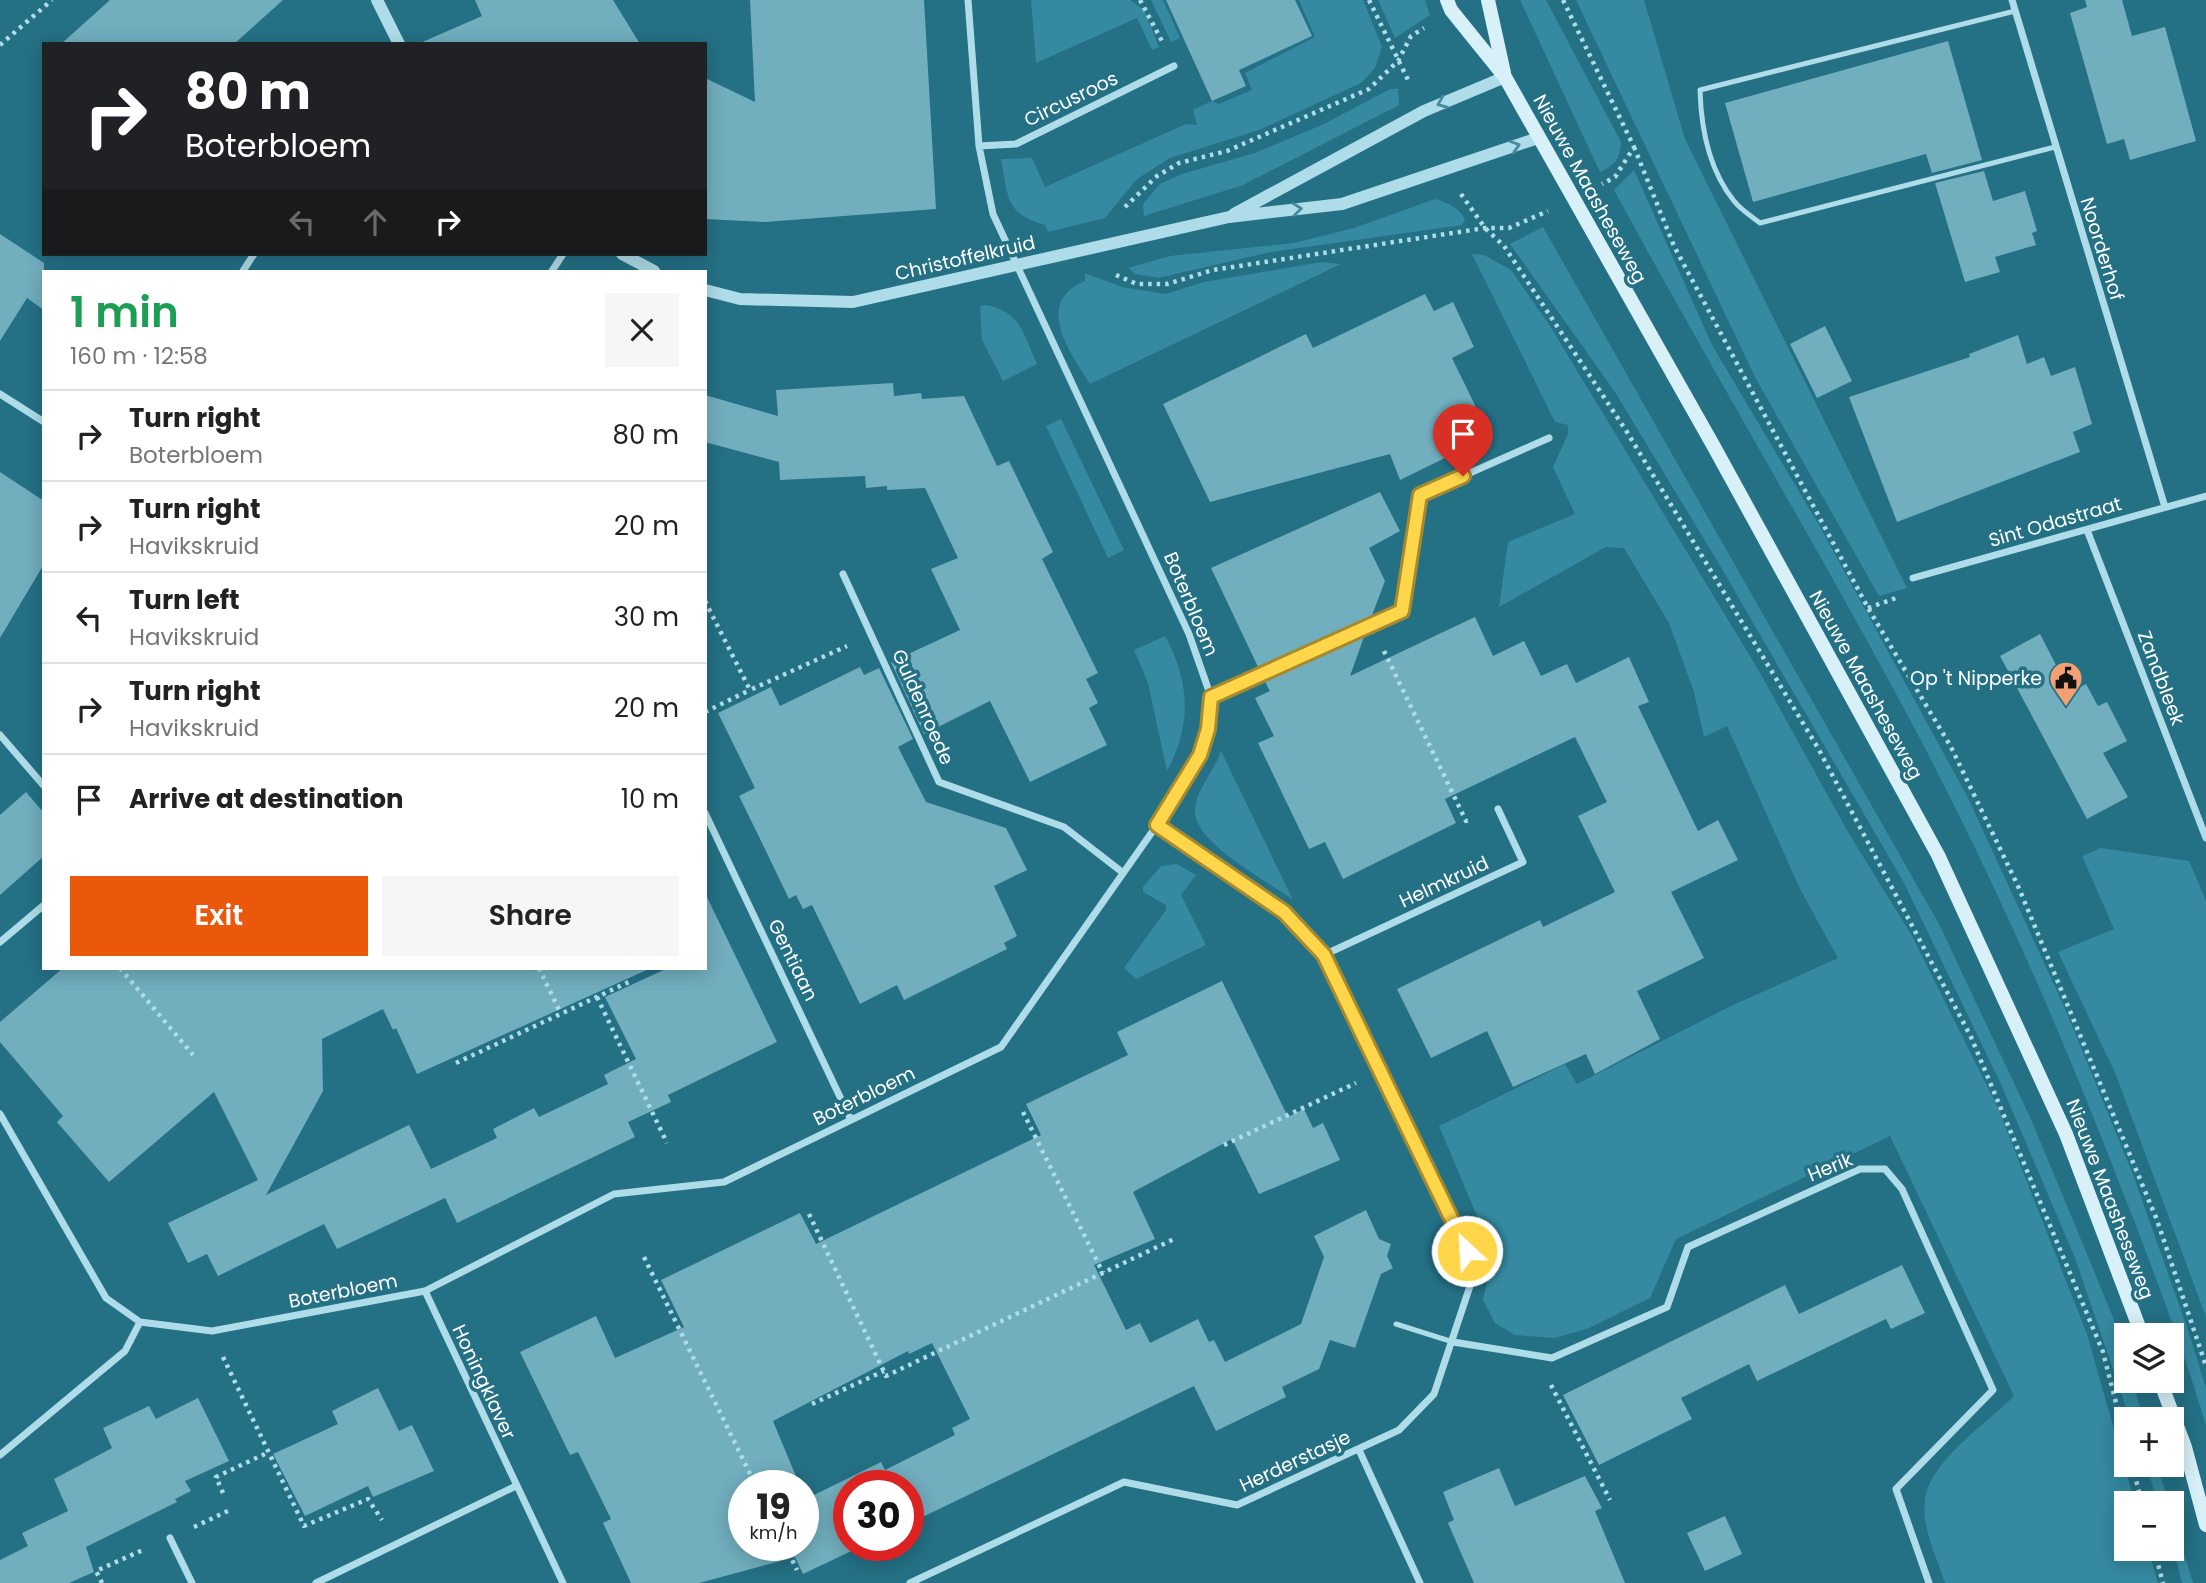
<!DOCTYPE html>
<html lang="en">
<head>
<meta charset="utf-8">
<style>
	:root { --surface:#fff; --page:#f6f6f6; --text:#222; --muted:#767676; --line:#e0e0e0; --accent:#ea580c }
	body { margin:0; font-family:Poppins,sans-serif; background:var(--page); color:var(--text); height:100vh; display:flex; flex-direction:column; font-size:26px; white-space:nowrap }
	* { box-sizing:border-box; margin:0 }
	p { font-size:23px; color:var(--muted) }
	.icon { flex:none; width:38px; height:38px; fill:none; stroke:currentColor; stroke-width:2; stroke-linecap:round; stroke-linejoin:round }
	.map { position:relative; flex:1; overflow:hidden }
	.sheet { position:absolute; left:42px; top:270px; width:665px; height:700px; display:flex; flex-direction:column; background:var(--surface); border-radius:0px; box-shadow:0 4px 18px #0003 }
	.sheet>* { flex:none }
	.hud { position:absolute; left:42px; top:42px; width:665px; height:214px; border-radius:0px; box-shadow:0 4px 18px #0003; background:#202124; color:#fff; overflow:hidden }
	.fabs { position:absolute; left:2114px; top:1323px; display:grid; gap:14px }
	.fabs a { display:grid; place-items:center; width:70px; height:70px; border-radius:0px; background:var(--surface); box-shadow:0 4px 18px #0003; font-size:35px }
	.speed { position:absolute; left:728px; top:1470px; display:flex; gap:14px; font-size:35px; font-weight:700; text-align:center }
	.speed>* { display:grid; place-content:center; width:91px; height:91px; border-radius:50%; background:var(--surface); box-shadow:0 4px 18px #0003; line-height:1 }
	.speed small { font-size:18px; font-weight:400 }
	.speed .limit { border:10px solid #d22; background:#fff; color:#111 }
	.pin { position:absolute; display:grid; place-items:center; width:60px; height:60px; color:#fff; margin:-72px -30px; border-radius:50% 50% 50% 0; rotate:-45deg; box-shadow:0 0 7px #0007 }
	.pin .icon { rotate:45deg }
	.me { position:absolute; width:77px; margin:-38px; rotate:335deg; stroke-linejoin:round; filter:drop-shadow(0 0 5px #0008) }
	.turn { display:flex; align-items:center; gap:24px; height:147px; padding:0 28px; font-size:32px }
	.turn .icon { width:91px; height:91px; stroke-width:2.5 }
	.turn b { display:block; font-size:49px; line-height:60px }
	.lanes { display:flex; align-items:center; height:66px; padding:0 28px; background:#0003; justify-content:center; gap:35px; direction:ltr }
	.lanes .off { opacity:.35 }
	.round { display:grid; place-items:center; flex:none; width:74px; height:74px; border-radius:0px; background:var(--page) }
	.head { display:flex; align-items:center; justify-content:space-between; height:119px; padding:0 28px }
	h1 { font-size:42px; font-weight:600; line-height:52px; color:#1e9e55 }
	.cta { display:flex; gap:14px; margin-top:auto; padding:14px 28px }
	.cta a { flex:1; height:80px; border-radius:0px; background:var(--accent); color:#fff; font-size:28px; font-weight:600; line-height:80px; text-align:center }
	.cta a+a { background:var(--page); color:var(--text) }
	ul { padding:0; list-style:none }
	li { display:flex; align-items:center; gap:21px; height:91px; padding:0 28px; border-top:2px solid var(--line) }
	li div { flex:1 }
	li b { display:block; font-size:26px }
	li em { font-style:normal }
	.map>svg:first-child { display:block }
	.green { fill:#358aa1 }
	.building { fill:#71aebe; fill-rule:evenodd }
	.lines { fill:none; stroke-linecap:round; stroke-linejoin:round }
	.path { stroke:#aedce8; stroke-width:4.5; stroke-dasharray:3.5 5; stroke-linecap:butt }
	.service { stroke:#aedce8; stroke-width:5 }
	.minor { stroke:#aedce8; stroke-width:7 }
	.tertiary { stroke:#aedce8; stroke-width:12 }
	.secondary { stroke:#d8f0f7; stroke-width:14 }
	.oneway { stroke:#468b9e }
	.route-casing { stroke:#a68a30; stroke-width:18 }
	.route { stroke:#ffd54a; stroke-width:12 }
	.labels { text-anchor:middle; dominant-baseline:central; stroke-width:7; stroke-linejoin:round; paint-order:stroke }
	.street-label { font-size:19px; fill:#fff; stroke:#247085 }
	.poi-label { font-size:19px; fill:#fff; stroke:#247085; text-anchor:end }
</style>
</head>
<body>
<div class="map">
<svg width="2206" height="1583" viewBox="0 0 2206 1583">
	<rect width="100%" height="100%" fill="#247085"/>
	<!-- green -->
	<path class="green" d="M 1031,0 L 1130,0 L 1144,10 L 1159,47 L 1152,50 L 1137,18 L 1036,63 Z
		M 1151,0 L 1163,0 L 1180,38 L 1171,42 Z
		M 1299,0 L 1363,0 L 1382,47 L 1375,68 L 1361,83 L 1259,130 L 1170,158 L 1137,179 L 1105,218 L 1048,232 L 1045,225 C 1005,214 1008,196 1001,159 L 1032,158 L 1045,187 L 1186,124 L 1197,125 L 1193,110 L 1212,101 L 1219,104 L 1252,90 L 1245,73 L 1315,37 Z
		M 1378,0 L 1425,0 L 1430,15 L 1395,38 Z
		M 1520,0 L 1546,0 L 1621,142 C 1621,158 1614,166 1600,172 Z
		M 1576,0 L 1644,0 L 1685,139 L 1907,588 L 1879,596 L 1755,377 Z
		M 1390,89 L 1398,89 L 1399,105 L 1243,185 L 1144,216 L 1143,204 L 1160,184 L 1182,174 L 1255,153 L 1324,124 Z
		M 1634,170 L 1712,345 L 1819,525 L 1968,798 L 2064,1006 L 2134,1177 L 2190,1336 L 2206,1389 L 2206,1425 C 2180,1339 2148,1256 2115,1172 C 2051,1007 1979,846 1894,690 C 1803,522 1705,358 1614,190 Z
		M 1435,199 C 1448,203 1458,207 1465,219 L 1462,225 L 1271,252 L 1158,278 L 1135,274 L 1128,268 L 1170,256 L 1294,243 L 1354,228 Z
		M 1543,227 L 1939,924 L 2030,1117 L 2075,1225 L 2114,1320 L 2126,1362 L 2126,1381 L 2132,1381 L 2144,1419 L 2130,1419 L 2075,1258 L 2000,1082 L 1904,883 L 1719,564 L 1615,392 L 1510,244 Z
		M 1472,254 L 1484,255 L 1511,270 L 1550,326 L 1759,671 L 1848,832 L 1912,936 L 1998,1108 L 2023,1172 L 2087,1334 L 2135,1503 L 2126,1503 L 2126,1549 L 2148,1549 L 2158,1583 L 1945,1583 C 1937,1558 1921,1527 1925,1500 C 1929,1462 1988,1422 2014,1396 L 1890,1136 L 1676,1239 L 1650,1298 L 1589,1328 L 1555,1338 L 1515,1335 L 1495,1323 L 1483,1300 L 1492,1263 L 1485,1235 L 1439,1126 L 1565,1064 L 1577,1084 L 1731,1006 L 1838,958 L 1800,889 L 1727,726 L 1704,737 L 1694,692 L 1669,623 L 1624,548 L 1606,547 L 1499,607 L 1508,542 L 1575,514 L 1553,467 L 1568,434 L 1568,425 L 1555,422 Z
		M 1321,262 L 1341,264 L 1090,384 C 1070,353 1033,302 1085,281 L 1085,273 L 1122,287 L 1166,294 L 1204,282 Z
		M 986,305 C 1021,311 1024,336 1037,364 L 1003,381 L 982,340 L 980,306 Z
		M 1061,419 L 1124,550 L 1108,558 L 1046,426 Z
		M 1165,636 C 1190,682 1192,725 1167,771 L 1148,683 L 1134,650 Z
		M 1221,751 L 1293,900 C 1269,882 1193,842 1195,811 C 1195,791 1215,770 1221,751 Z
		M 2101,848 L 2189,861 L 2206,901 L 2206,1317 L 2116,1075 L 2058,952 L 2114,929 L 2082,856 Z
		M 1177,864 L 1196,875 L 1181,895 L 1206,945 L 1136,979 L 1124,968 L 1166,910 L 1166,905 L 1143,892 L 1143,887 L 1161,866 Z
		M 2146,1465 L 2157,1465 L 2169,1503 L 2158,1503 Z
		M 2172,1513 L 2193,1583 L 2182,1583 L 2172,1543 Z"/>
	<!-- building -->
	<path class="building" d="M 110,0 L 283,0 L 234,44 L 61,44 Z
		M 475,0 L 613,0 L 640,44 L 418,44 L 482,16 Z
		M 750,0 L 924,0 L 936,209 L 765,222 L 705,219 L 705,78 L 755,102 Z
		M 1166,0 L 1295,0 L 1312,36 L 1239,70 L 1246,86 L 1212,101 Z
		M 2085,0 L 2122,0 L 2132,36 L 2165,27 L 2196,141 L 2130,160 L 2124,139 L 2107,144 L 2070,13 L 2087,7 Z
		M 1948,41 L 1982,160 L 1932,173 L 1926,154 L 1753,202 L 1725,103 Z
		M 1984,171 L 1993,201 L 2025,191 L 2037,231 L 2032,233 L 2036,245 L 1995,257 L 2000,272 L 1965,282 L 1935,183 Z
		M 0,234 L 44,263 L 44,310 L 27,298 L 0,341 Z
		M 1425,294 L 1434,311 L 1453,302 L 1474,347 L 1452,358 L 1490,436 L 1400,480 L 1390,454 L 1210,502 L 1163,404 L 1306,334 L 1313,348 Z
		M 1825,326 L 1852,381 L 1817,398 L 1790,344 Z
		M 2018,335 L 2027,364 L 2044,357 L 2051,376 L 2075,367 L 2092,424 L 2073,432 L 2080,452 L 1897,522 L 1849,397 L 1970,357 L 1969,354 Z
		M 893,383 L 894,396 L 921,393 L 922,399 L 964,396 L 997,466 L 1009,461 L 1053,552 L 1042,559 L 1098,673 L 1086,679 L 1098,703 L 1089,708 L 1107,745 L 1030,782 L 990,701 L 924,734 L 891,662 L 960,630 L 931,569 L 958,558 L 925,488 L 887,490 L 887,486 L 866,488 L 865,476 L 780,480 L 779,462 L 705,442 L 705,395 L 778,416 L 776,390 Z
		M 0,472 L 44,501 L 44,564 L 0,638 Z
		M 1380,492 L 1400,531 L 1369,548 L 1385,581 L 1371,618 L 1259,669 L 1211,568 Z
		M 1475,617 L 1493,656 L 1524,641 L 1541,676 L 1567,664 L 1576,683 L 1629,657 L 1649,702 L 1638,706 L 1698,831 L 1718,820 L 1738,860 L 1671,892 L 1704,958 L 1637,991 L 1660,1039 L 1595,1074 L 1586,1054 L 1513,1087 L 1487,1031 L 1431,1058 L 1397,989 L 1540,920 L 1543,927 L 1615,892 L 1578,816 L 1607,802 L 1575,737 L 1445,799 L 1456,823 L 1343,879 L 1325,842 L 1309,849 L 1258,743 L 1274,736 L 1255,698 L 1270,691 L 1264,680 L 1365,634 L 1350,676 Z
		M 2040,634 L 2070,692 L 2086,684 L 2098,706 L 2107,702 L 2127,741 L 2103,753 L 2128,797 L 2087,819 L 2000,656 Z
		M 860,667 L 864,675 L 879,668 L 913,739 L 898,747 L 926,802 L 1006,828 L 1027,870 L 994,886 L 1017,936 L 1004,943 L 1007,949 L 904,1000 L 897,985 L 860,1004 L 812,905 L 803,909 L 796,895 L 789,899 L 764,847 L 739,796 L 755,788 L 718,713 L 771,687 L 780,706 Z
		M 26,792 L 44,813 L 44,856 L 0,895 L 0,815 Z
		M 705,893 L 777,1042 L 668,1095 L 671,1102 L 628,1122 L 635,1137 L 457,1223 L 445,1198 L 337,1249 L 324,1224 L 218,1276 L 207,1254 L 188,1263 L 168,1223 L 258,1180 L 214,1092 L 109,1182 L 57,1122 L 63,1116 L 0,1042 L 0,1022 L 63,968 L 651,968 L 417,1074 L 396,1028 L 393,1030 L 383,1009 L 322,1039 L 323,1091 L 266,1195 L 409,1125 L 431,1169 L 497,1138 L 493,1129 L 534,1108 L 539,1117 L 608,1084 L 604,1075 L 636,1059 L 605,997 L 668,968 L 705,968 Z
		M 1222,981 L 1288,1117 L 1304,1109 L 1313,1128 L 1323,1123 L 1340,1160 L 1259,1194 L 1232,1139 L 1133,1192 L 1155,1239 L 1094,1265 L 1126,1330 L 1140,1323 L 1150,1343 L 1198,1319 L 1209,1342 L 1214,1340 L 1225,1362 L 1301,1324 L 1324,1257 L 1314,1236 L 1366,1210 L 1379,1239 L 1391,1244 L 1387,1256 L 1393,1268 L 1381,1274 L 1355,1348 L 1330,1340 L 1319,1369 L 1282,1387 L 1286,1397 L 1216,1431 L 1194,1386 L 908,1524 L 908,1486 L 849,1486 L 849,1545 L 864,1545 L 803,1574 L 795,1557 L 699,1583 L 631,1583 L 603,1523 L 611,1519 L 578,1452 L 570,1455 L 520,1352 L 596,1316 L 615,1358 L 684,1327 L 661,1280 L 800,1213 L 816,1244 L 1041,1135 L 1026,1104 L 1128,1055 L 1117,1032 ZM 932,1343 L 970,1419 L 952,1428 L 955,1435 L 885,1470 L 881,1462 L 806,1499 L 803,1494 L 803,1545 L 744,1545 L 744,1486 L 800,1486 L 773,1421 L 908,1351 L 909,1354 Z
		M 1902,1265 L 1925,1313 L 1891,1329 L 1886,1319 L 1757,1381 L 1749,1364 L 1681,1398 L 1692,1419 L 1599,1465 L 1563,1395 L 1785,1285 L 1799,1314 Z
		M 378,1388 L 399,1431 L 412,1425 L 434,1471 L 373,1497 L 368,1486 L 305,1516 L 273,1454 L 338,1424 L 332,1411 Z
		M 198,1398 L 229,1461 L 185,1481 L 191,1491 L 175,1499 L 177,1502 L 86,1547 L 94,1572 L 69,1583 L 0,1583 L 0,1560 L 28,1546 L 22,1533 L 68,1511 L 54,1479 L 112,1448 L 103,1428 L 149,1406 L 156,1419 Z
		M 1499,1468 L 1515,1506 L 1585,1476 L 1602,1508 L 1595,1511 L 1625,1583 L 1474,1583 L 1448,1523 L 1454,1520 L 1443,1492 Z
		M 1725,1516 L 1742,1554 L 1705,1571 L 1687,1533 Z"/>
	<g class="lines">
		<!-- path -->
		<path class="path" d="M 1140,0 L 1163,43
			M 1369,0 L 1410,84
			M 1563,0 L 1634,147 L 1615,177 L 1602,184
			M 0,45 L 52,0
			M 1634,147 L 1674,246 L 1868,608 L 1951,747 L 2018,886 L 2157,1220 L 2206,1366
			M 1461,194 L 1485,228 L 1504,246 L 1627,432 L 1818,748 L 1971,1037 L 2103,1352 L 2126,1442
			M 1125,207 L 1157,176 L 1179,163 L 1227,151 L 1369,89 L 1398,61 L 1411,36 L 1424,28
			M 1116,275 L 1137,284 L 1167,284 L 1213,270 L 1485,228 L 1509,228 L 1548,211
			M 705,601 L 750,690 L 847,646
			M 1868,608 L 1896,598
			M 1384,651 L 1466,821 L 1471,819
			M 705,712 L 750,690
			M 120,968 L 193,1055
			M 539,968 L 561,1014
			M 597,997 L 667,1143
			M 456,1063 L 633,980
			M 1023,1112 L 1103,1273
			M 1224,1145 L 1356,1083
			M 809,1214 L 886,1376 L 1174,1239
			M 644,1257 L 756,1486
			M 223,1357 L 304,1526 L 368,1499 L 382,1520
			M 1551,1385 L 1610,1500
			M 812,1404 L 884,1371
			M 2132,1465 L 2142,1503
			M 223,1493 L 216,1477 L 269,1452
			M 194,1527 L 232,1509
			M 785,1545 L 797,1570
			M 2154,1549 L 2163,1583
			M 102,1583 L 96,1571 L 145,1549"/>
		<!-- service -->
		<path class="service" d="M 2015,11 L 1700,90 C 1701,127 1709,170 1734,201 C 1740,209 1751,216 1760,223 L 2055,147
			M 1396,1324 L 1453,1342"/>
		<!-- minor -->
		<path class="minor" d="M 2012,0 L 2165,507
			M 979,146 L 1016,144 L 1174,66
			M 243,271 L 254,254
			M 552,271 L 563,254
			M 0,394 L 44,422
			M 2087,530 L 2206,838
			M 843,574 L 939,782 L 1064,827 L 1122,872
			M 1913,578 L 2206,496
			M 1211,697 L 1402,611 L 1420,495 L 1549,438
			M 0,735 L 44,786
			M 705,813 L 851,1120
			M 0,942 L 44,905
			M 1324,955 L 1523,862 L 1498,809
			M 0,1114 L 106,1298 L 140,1322 L 212,1331 L 425,1291 L 614,1194 L 724,1182 L 1001,1047 L 1157,825 L 1200,755 L 1208,729 L 1211,697 L 1189,634 L 993,214 L 979,146 L 968,0
			M 425,1291 L 563,1583
			M 1453,1342 L 1552,1358 L 1667,1307 L 1688,1247 L 1860,1169 L 1885,1169 L 1902,1189 L 1993,1390 L 1896,1489 L 1929,1583
			M 1359,1450 L 1420,1583
			M 0,1455 L 125,1351 L 140,1322
			M 170,1538 L 192,1583
			M 316,1583 L 516,1486
			M 910,1583 L 1124,1482 L 1237,1505 L 1399,1430 L 1434,1394 L 1476,1268 L 1324,955 L 1284,912 L 1157,825"/>
		<!-- tertiary -->
		<path class="tertiary" d="M 377,0 L 399,44
			M 1234,214 L 1424,111 L 1505,77
			M 622,254 L 654,271
			M 705,290 L 740,299 L 853,302 L 1229,217 L 1342,204 L 1538,138"/>
		<!-- secondary -->
		<path class="secondary" d="M 1447,0 L 1451,10 L 1505,77 L 1713,445 L 1938,855 L 2066,1134 L 2142,1335
			M 1488,0 L 1504,73
			M 2160,1381 L 2185,1447 L 2206,1525"/>
	</g>
	<!-- one-way arrows -->
	<defs><path id="oneway-chevron" d="M-2-3.5L2.5 0L-2 3.5" fill="none" stroke-width="1.6" stroke-linecap="round" stroke-linejoin="round" transform="scale(1.75)"/></defs>
	<g class="oneway">
		<use href="#oneway-chevron" transform="translate(1442 103) rotate(158)"/>
		<use href="#oneway-chevron" transform="translate(1515 146) rotate(-18)"/>
		<use href="#oneway-chevron" transform="translate(1297 209) rotate(-6)"/>
	</g>
	<g class="lines">
		<defs>
			<path id="route" d="M 1463,476 L 1420,495 L 1402,611 L 1211,697 L 1208,729 L 1200,755 L 1157,825 L 1284,912 L 1324,955 L 1467,1251"/>
		</defs>
		<!-- route casing -->
		<use href="#route" class="route-casing"/>
		<!-- route -->
		<use href="#route" class="route"/>
	</g>
	<!-- icons -->
	<defs>
		<symbol id="civic-pin" viewBox="-11 -11 22 30"><path d="M0 17L-7.5 6A9.5 9.5 0 1 1 7.5 6Z" fill="#f3a172" stroke="#247085"/><path d="M-.6-6.5H3V-4.5H.6V-3L4-1V1h2V6H-6V1h2V-1L-.6-3ZM-1.2 2.5V6h2.4V2.5Z" fill="#111"/></symbol>
	</defs>
	<g fill-rule="evenodd">
		<use href="#civic-pin" x="2047" y="659" width="38" height="52"/>
	</g>
	<g class="labels">
		<!-- street labels -->
		<g class="street-label">
			<text transform="translate(1071 99) rotate(-26)">Circusroos</text>
			<text transform="translate(1590 189) rotate(61)">Nieuwe Maasheseweg</text>
			<text transform="translate(2102 249) rotate(73)">Noorderhof</text>
			<text transform="translate(965 258) rotate(-13)">Christoffelkruid</text>
			<text transform="translate(2055 522) rotate(-16)">Sint Odastraat</text>
			<text transform="translate(1191 604) rotate(67)">Boterbloem</text>
			<text transform="translate(2161 678) rotate(69)">Zandbleek</text>
			<text transform="translate(1866 685) rotate(61)">Nieuwe Maasheseweg</text>
			<text transform="translate(923 707) rotate(66)">Guldenroede</text>
			<text transform="translate(1444 882) rotate(-25)">Helmkruid</text>
			<text transform="translate(793 960) rotate(64)">Gentiaan</text>
			<text transform="translate(864 1096) rotate(-26)">Boterbloem</text>
			<text transform="translate(1830 1167) rotate(-22)">Herik</text>
			<text transform="translate(2110 1199) rotate(69)">Nieuwe Maasheseweg</text>
			<text transform="translate(343 1291) rotate(-11)">Boterbloem</text>
			<text transform="translate(484 1382) rotate(65)">Honingklaver</text>
			<text transform="translate(1295 1461) rotate(-25)">Herderstasje</text>
		</g>
		<!-- poi labels -->
		<g class="poi-label">
			<text x="2042" y="678">Op 't Nipperke</text>
		</g>
	</g>
</svg>
<div class="fabs">
<a><svg class="icon" aria-label="layers" viewBox="0 0 24 24"><path d="M12 4l9 5-9 5-9-5zM3 14l9 5 9-5"/></svg></a>
<a>+</a>
<a>−</a>
</div>
<div class="speed"><div>19<small>km/h</small></div><div class="limit">30</div></div>
<div class="pin" style="left:1463px;top:476px;background:#d93025"><svg class="icon" aria-label="arrive" viewBox="0 0 24 24"><path d="M6 21V4h12l-3 4 3 4H6"/></svg></div>
<svg class="me" style="left:1467px;top:1251px" viewBox="-20 -20 40 40"><circle r="17" fill="#ffd54a" stroke="#fff" stroke-width="3"/><path d="M0-11L8 9 0 5-8 9z" fill="#fff"/></svg>
<div class="hud">
<div class="turn"><svg class="icon" aria-label="right" viewBox="0 0 24 24"><path d="M7 20v-9h11M14 6l5 5-5 5"/></svg><div><b>80 m</b>Boterbloem</div></div>
<div class="lanes"><svg class="icon off" aria-label="left" viewBox="0 0 24 24"><path d="M17 20v-9H6M10 6l-5 5 5 5"/></svg><svg class="icon off" aria-label="ahead" viewBox="0 0 24 24"><path d="M12 20V5M6 11l6-6 6 6"/></svg><svg class="icon" aria-label="right" viewBox="0 0 24 24"><path d="M7 20v-9h11M14 6l5 5-5 5"/></svg></div>
</div>
<section class="sheet">
<div class="head"><div><h1>1 min</h1><p>160 m · 12:58</p></div><a class="round"><svg class="icon" aria-label="close" viewBox="0 0 24 24"><path d="M6 6l12 12M18 6L6 18"/></svg></a></div>
<ul>
<li><svg class="icon" aria-label="right" viewBox="0 0 24 24"><path d="M7 20v-9h11M14 6l5 5-5 5"/></svg><div><b>Turn right</b><p>Boterbloem</p></div><em>80 m</em></li>
<li><svg class="icon" aria-label="right" viewBox="0 0 24 24"><path d="M7 20v-9h11M14 6l5 5-5 5"/></svg><div><b>Turn right</b><p>Havikskruid</p></div><em>20 m</em></li>
<li><svg class="icon" aria-label="left" viewBox="0 0 24 24"><path d="M17 20v-9H6M10 6l-5 5 5 5"/></svg><div><b>Turn left</b><p>Havikskruid</p></div><em>30 m</em></li>
<li><svg class="icon" aria-label="right" viewBox="0 0 24 24"><path d="M7 20v-9h11M14 6l5 5-5 5"/></svg><div><b>Turn right</b><p>Havikskruid</p></div><em>20 m</em></li>
<li><svg class="icon" aria-label="arrive" viewBox="0 0 24 24"><path d="M6 21V4h12l-3 4 3 4H6"/></svg><div><b>Arrive at destination</b></div><em>10 m</em></li>
</ul>
<div class="cta"><a>Exit</a><a>Share</a></div>
</section>
</div>
</body>
</html>
